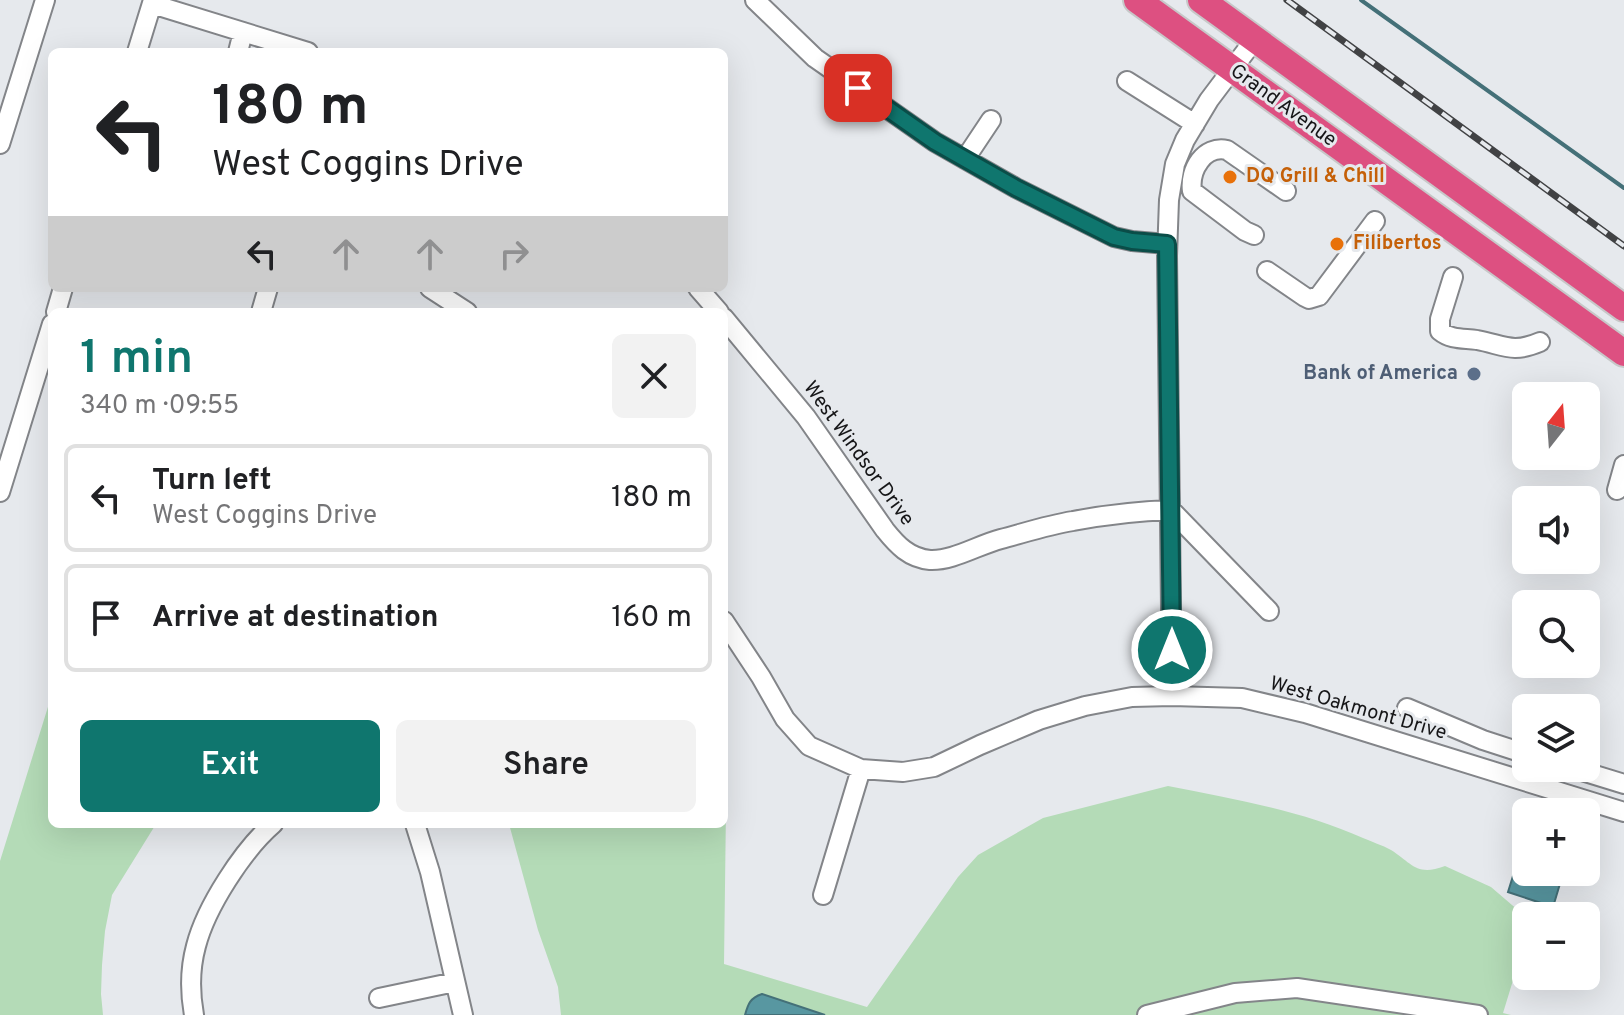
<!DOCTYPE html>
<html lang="en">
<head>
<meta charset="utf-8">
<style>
	:root { --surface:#fff; --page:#f2f2f2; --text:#202124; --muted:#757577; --line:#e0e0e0; --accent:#0f766e }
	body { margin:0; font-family:Overpass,sans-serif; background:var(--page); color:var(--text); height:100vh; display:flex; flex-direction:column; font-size:30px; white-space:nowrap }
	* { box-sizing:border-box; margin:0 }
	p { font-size:26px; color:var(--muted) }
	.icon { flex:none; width:44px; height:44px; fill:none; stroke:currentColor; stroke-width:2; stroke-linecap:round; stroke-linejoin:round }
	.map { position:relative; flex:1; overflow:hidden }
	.sheet { position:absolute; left:48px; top:308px; width:680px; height:520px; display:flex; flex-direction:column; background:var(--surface); border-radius:12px; box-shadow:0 8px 32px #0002 }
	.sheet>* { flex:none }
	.hud { position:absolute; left:48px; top:48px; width:680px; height:244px; border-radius:12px; box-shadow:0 8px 32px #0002; background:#fff; color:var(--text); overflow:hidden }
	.needle { width:52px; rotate:17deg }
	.buttons { position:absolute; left:1512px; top:382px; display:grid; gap:16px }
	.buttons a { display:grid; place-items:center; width:88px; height:88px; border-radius:12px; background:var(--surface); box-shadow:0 8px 32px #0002; font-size:40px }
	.pin { position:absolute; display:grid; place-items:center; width:68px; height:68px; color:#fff; margin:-34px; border-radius:16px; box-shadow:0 4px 12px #0006 }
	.me { position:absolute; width:88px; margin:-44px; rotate:0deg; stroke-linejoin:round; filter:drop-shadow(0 0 6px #0008) }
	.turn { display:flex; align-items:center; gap:28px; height:168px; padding:0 32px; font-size:36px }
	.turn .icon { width:104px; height:104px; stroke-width:2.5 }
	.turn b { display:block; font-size:56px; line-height:68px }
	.lanes { display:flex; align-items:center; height:76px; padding:0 32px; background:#0003; justify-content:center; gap:40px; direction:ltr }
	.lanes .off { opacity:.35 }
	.round { display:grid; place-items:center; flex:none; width:84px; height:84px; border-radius:12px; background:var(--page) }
	.overview { display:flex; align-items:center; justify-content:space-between; height:136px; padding:0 32px }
	h1 { font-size:48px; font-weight:600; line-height:60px; color:var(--accent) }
	.cta { display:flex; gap:16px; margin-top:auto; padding:16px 32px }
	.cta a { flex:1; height:92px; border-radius:12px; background:var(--accent); color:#fff; font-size:32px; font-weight:600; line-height:92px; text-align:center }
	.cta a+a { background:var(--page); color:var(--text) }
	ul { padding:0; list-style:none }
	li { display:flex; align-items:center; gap:24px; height:108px; margin:0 16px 12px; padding:0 16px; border:4px solid var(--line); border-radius:12px }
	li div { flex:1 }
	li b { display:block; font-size:30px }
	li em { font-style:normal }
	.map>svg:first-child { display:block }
	.green { fill:#b4dbb7 }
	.water { fill:#5897a1; stroke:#447078; stroke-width:2 }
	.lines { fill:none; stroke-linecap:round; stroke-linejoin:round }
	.stream { stroke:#447078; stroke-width:4 }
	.minor-casing { stroke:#838589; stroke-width:22 }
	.highway-casing { stroke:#c7c7c8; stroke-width:30 }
	.minor { stroke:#fff; stroke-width:18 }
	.highway { stroke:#dd5081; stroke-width:26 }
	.rail-casing { stroke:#414244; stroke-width:7 }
	.rail { stroke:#e6e9ed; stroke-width:4; stroke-dasharray:12; stroke-linecap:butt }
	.route-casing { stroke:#0a4d48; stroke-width:20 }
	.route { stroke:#0f766e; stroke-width:14 }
	.food-dot { fill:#e8710a; stroke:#e6e9ed; stroke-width:3 }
	.service-dot { fill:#5c6f8a; stroke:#e6e9ed; stroke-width:3 }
	.labels { text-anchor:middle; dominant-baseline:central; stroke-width:6; stroke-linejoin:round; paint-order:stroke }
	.street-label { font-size:20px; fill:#161618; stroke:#e6e9ed }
	.food-label { font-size:20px; font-weight:bold; fill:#c56008; stroke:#e6e9ed; text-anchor:start }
	.service-label { font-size:20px; font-weight:bold; fill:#4e5e75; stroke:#e6e9ed; text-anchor:end }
</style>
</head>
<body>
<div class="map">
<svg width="1624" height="1015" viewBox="0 0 1624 1015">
	<rect width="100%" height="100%" fill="#e6e9ed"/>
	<!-- green -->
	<path class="green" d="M 52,694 L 52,824 L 156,824 L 112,895 L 105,931 L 102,965 L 101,994 L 103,1015 L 0,1015 L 0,861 Z
		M 1168,786 C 1233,799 1301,810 1363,838 C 1372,842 1382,845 1391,850 C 1412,863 1416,877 1445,866 L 1491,887 L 1526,917 L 1526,938 L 1503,1013 L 1511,1015 L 561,1015 L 558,987 L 538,930 L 509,824 L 724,824 L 724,804 L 726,808 L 724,964 L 867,1007 L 958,877 L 978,855 L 1043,818 Z"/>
	<!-- water -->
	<path class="water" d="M 1517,863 L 1526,866 L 1526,872 L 1545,872 L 1562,877 L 1553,907 L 1508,892 Z
		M 762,994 L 825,1015 L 745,1015 C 748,1004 750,998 762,994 Z"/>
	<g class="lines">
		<!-- stream -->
		<path class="stream" d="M 1361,0 L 1624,188"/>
		<defs>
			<path id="minor" d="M 755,0 L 815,58 L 935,142 L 1016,188 L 1114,237 L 1132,241 L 1167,244
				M 152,4 L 308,52
				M 137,52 L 153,0
				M 238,52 L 243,32
				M 1127,81 L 1195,124
				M 0,144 L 45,0
				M 965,159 L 991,120
				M 1254,235 L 1245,231 L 1192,191 C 1189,170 1204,145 1227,150 L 1286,191
				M 1267,271 L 1305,297 L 1309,299 L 1319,296 L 1375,221
				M 1453,277 L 1440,319 L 1440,331 C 1451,340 1464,338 1477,340 C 1504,345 1512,354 1540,342
				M 430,288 L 467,312
				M 698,288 L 719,312
				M 56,312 L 63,288
				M 261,312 L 268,288
				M 724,318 L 806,417 L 885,530 C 897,545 909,558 930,560 C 953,561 978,545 1001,539 C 1024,533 1048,525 1073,521 C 1105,515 1138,511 1171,510 L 1269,611
				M 1617,490 L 1624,465
				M 0,492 L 52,324
				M 724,621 L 761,677 L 785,719 L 809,746 L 861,769 L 903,772 L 934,767 L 980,745 L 1039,720 L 1085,706 L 1132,697 L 1172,696 L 1242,698 L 1305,713 L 1624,812
				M 1172,696 L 1167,256 L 1169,200 L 1175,164 L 1185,140 L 1209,100 L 1255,39
				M 1407,708 L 1483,740 L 1526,754
				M 1572,768 L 1624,784
				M 415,824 L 430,872 L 463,1015
				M 823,895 L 861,769
				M 379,998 L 455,982
				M 194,1015 C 190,993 190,968 196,946 C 206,907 243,850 273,824
				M 1147,1015 L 1235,993 L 1297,988 L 1478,1015"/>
			<path id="highway" d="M 1137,0 L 1624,353
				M 1201,0 L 1624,308"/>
		</defs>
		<!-- minor casing -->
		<use href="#minor" class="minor-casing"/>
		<!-- highway casing -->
		<use href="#highway" class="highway-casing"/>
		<!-- minor -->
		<use href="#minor" class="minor"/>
		<!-- highway -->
		<use href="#highway" class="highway"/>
		<defs>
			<path id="rail" d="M 1287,0 L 1624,246"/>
		</defs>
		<!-- rail casing -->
		<use href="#rail" class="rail-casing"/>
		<!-- rail -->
		<use href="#rail" class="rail"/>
	</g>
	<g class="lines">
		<defs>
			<path id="route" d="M 858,88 L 935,142 L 1016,188 L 1114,237 L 1132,241 L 1167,244 L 1172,650"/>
		</defs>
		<!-- route casing -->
		<use href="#route" class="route-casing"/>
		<!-- route -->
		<use href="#route" class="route"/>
	</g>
	<!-- markers -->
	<g class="food-dot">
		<circle cx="1230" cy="177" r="8"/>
		<circle cx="1337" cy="244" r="8"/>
	</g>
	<circle class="service-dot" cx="1474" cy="374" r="8"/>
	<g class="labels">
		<!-- street labels -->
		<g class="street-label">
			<text transform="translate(1283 106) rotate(36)">Grand Avenue</text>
			<text transform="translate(858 454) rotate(54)">West Windsor Drive</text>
			<text transform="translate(1358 709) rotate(16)">West Oakmont Drive</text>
		</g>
		<!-- food labels -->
		<g class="food-label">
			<text x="1246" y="177">DQ Grill &amp; Chill</text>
			<text x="1353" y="244">Filibertos</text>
		</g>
		<!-- service labels -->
		<g class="service-label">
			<text x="1458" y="374">Bank of America</text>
		</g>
	</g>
</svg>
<div class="buttons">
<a><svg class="needle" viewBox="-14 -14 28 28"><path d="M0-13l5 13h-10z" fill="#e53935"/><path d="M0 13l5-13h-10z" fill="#757577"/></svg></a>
<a><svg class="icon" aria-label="sound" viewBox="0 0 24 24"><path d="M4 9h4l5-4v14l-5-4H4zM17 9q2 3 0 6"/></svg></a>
<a><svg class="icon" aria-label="search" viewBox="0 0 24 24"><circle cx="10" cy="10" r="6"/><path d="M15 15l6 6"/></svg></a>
<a><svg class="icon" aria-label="layers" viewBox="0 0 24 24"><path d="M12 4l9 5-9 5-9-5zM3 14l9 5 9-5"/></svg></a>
<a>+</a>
<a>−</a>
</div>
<div class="pin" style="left:858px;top:88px;background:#d93025"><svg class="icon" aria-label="arrive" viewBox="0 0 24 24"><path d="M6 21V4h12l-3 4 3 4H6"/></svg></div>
<svg class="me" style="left:1172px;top:650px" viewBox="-20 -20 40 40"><circle r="17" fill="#0f766e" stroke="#fff" stroke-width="3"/><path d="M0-11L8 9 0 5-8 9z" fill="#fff"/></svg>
<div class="hud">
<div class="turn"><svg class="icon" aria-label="left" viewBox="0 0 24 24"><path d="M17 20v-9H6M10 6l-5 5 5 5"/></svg><div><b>180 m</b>West Coggins Drive</div></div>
<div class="lanes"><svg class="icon" aria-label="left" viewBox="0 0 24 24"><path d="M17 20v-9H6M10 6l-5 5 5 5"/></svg><svg class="icon off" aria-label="ahead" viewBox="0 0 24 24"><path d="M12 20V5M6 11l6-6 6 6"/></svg><svg class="icon off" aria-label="ahead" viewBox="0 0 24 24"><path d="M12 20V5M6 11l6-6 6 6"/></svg><svg class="icon off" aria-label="right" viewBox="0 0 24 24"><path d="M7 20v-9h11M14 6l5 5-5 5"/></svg></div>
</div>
<section class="sheet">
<div class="overview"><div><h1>1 min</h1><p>340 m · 09:55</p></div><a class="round"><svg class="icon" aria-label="close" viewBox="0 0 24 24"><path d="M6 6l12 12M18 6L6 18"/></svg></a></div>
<ul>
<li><svg class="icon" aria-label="left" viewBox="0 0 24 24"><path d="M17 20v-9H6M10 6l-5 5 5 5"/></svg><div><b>Turn left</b><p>West Coggins Drive</p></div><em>180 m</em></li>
<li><svg class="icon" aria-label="arrive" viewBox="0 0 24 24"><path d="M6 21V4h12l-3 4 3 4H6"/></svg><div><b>Arrive at destination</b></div><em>160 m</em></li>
</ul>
<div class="cta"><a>Exit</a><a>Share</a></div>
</section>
</div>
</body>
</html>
